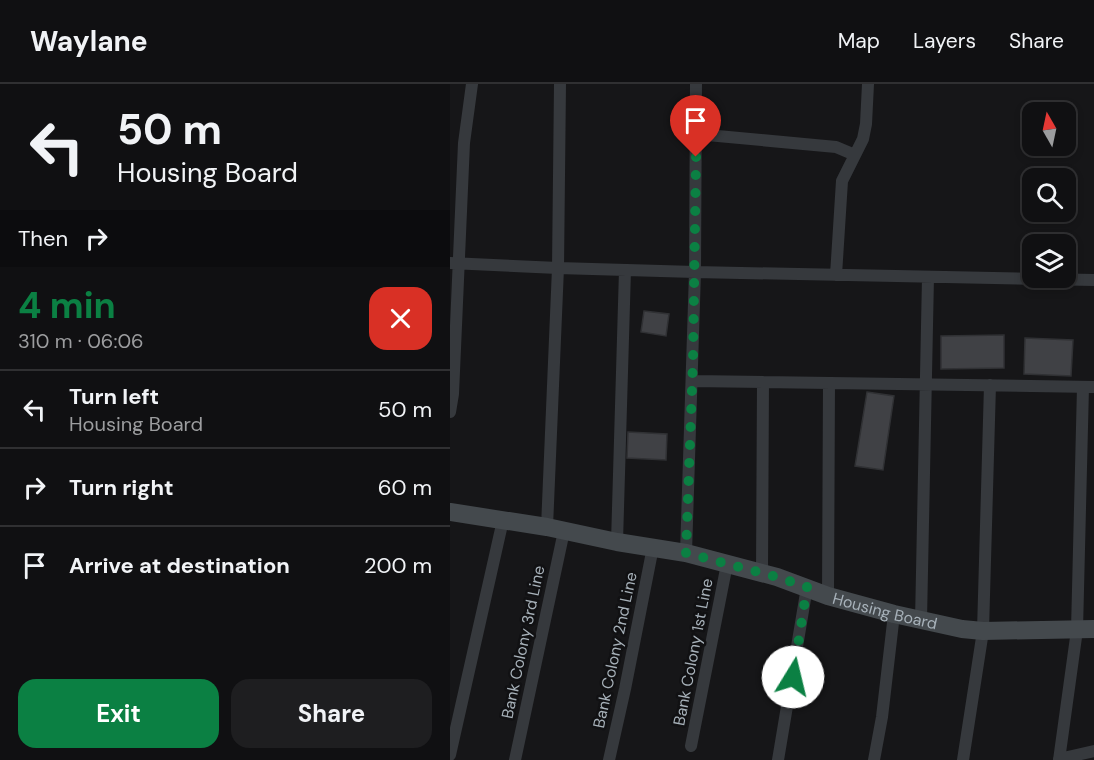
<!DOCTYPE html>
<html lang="en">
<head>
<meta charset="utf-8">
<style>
	:root { --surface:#101012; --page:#1e1e20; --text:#f1f3f6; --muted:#9c9d9f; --line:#303032; --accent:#0b8043 }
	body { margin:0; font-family:"DM Sans",sans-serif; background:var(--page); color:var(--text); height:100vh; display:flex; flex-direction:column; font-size:22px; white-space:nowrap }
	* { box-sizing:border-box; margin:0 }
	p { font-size:20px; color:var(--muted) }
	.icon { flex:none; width:33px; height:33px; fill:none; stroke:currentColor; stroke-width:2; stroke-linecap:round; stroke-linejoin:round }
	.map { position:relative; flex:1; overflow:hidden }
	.details { display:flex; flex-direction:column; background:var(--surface); width:450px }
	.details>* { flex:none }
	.banner { background:#101012; color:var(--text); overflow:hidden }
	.needle { width:39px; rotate:351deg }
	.buttons { position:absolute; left:572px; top:18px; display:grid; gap:12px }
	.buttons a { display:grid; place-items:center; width:54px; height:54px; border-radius:12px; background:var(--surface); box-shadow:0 3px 9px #0003,0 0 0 2px var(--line); font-size:30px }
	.pin { position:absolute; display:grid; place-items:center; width:51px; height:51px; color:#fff; margin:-62px -26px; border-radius:50% 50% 50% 0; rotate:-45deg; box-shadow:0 0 6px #0007 }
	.pin .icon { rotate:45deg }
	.me { position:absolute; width:66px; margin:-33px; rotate:9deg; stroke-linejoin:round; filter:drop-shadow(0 0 4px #0008) }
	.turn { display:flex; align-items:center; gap:21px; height:126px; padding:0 18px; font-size:27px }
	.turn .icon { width:78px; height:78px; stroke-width:2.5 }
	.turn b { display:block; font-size:42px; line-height:51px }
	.then { display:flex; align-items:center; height:57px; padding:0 18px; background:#0003; gap:12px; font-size:22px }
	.round { display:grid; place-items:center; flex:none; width:63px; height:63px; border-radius:18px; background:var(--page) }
	.overview { display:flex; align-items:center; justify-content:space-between; height:102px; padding:0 18px }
	h1 { font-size:36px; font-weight:700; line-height:45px; color:var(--accent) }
	.primary-button { display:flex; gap:12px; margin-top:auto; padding:12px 18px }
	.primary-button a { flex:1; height:69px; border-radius:18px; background:var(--accent); color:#fff; font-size:24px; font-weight:700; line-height:69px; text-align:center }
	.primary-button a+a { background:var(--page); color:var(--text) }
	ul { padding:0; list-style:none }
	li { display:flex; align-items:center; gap:18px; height:78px; padding:0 18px; border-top:2px solid var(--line) }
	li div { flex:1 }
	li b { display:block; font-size:22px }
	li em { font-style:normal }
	header { display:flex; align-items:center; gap:36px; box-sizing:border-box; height:84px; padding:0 30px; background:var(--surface); border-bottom:2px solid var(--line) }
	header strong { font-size:28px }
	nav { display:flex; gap:33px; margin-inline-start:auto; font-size:21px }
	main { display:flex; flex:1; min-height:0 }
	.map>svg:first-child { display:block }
	.building { fill:#404145; stroke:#303134; stroke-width:1.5 }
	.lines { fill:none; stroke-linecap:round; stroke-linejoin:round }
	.street { stroke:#36393d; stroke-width:12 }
	.secondary { stroke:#44494d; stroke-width:18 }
	.route { stroke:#0b8043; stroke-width:10; stroke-dasharray:0 18 }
	.labels { text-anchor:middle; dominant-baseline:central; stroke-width:5; stroke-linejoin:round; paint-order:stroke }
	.street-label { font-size:16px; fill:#a7b1b9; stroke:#111113 }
</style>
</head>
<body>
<header>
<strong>Waylane</strong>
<nav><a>Map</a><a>Layers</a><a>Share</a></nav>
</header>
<main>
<section class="details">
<div class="banner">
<div class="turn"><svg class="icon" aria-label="left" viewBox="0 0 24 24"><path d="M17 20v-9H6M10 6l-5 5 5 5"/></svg><div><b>50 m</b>Housing Board</div></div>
<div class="then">Then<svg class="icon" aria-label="right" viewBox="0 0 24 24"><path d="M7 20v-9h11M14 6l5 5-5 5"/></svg></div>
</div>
<div class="overview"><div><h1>4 min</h1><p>310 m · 06:06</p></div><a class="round" style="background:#d93025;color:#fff"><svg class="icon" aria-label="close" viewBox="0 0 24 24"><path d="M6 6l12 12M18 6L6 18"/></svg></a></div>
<ul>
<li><svg class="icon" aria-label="left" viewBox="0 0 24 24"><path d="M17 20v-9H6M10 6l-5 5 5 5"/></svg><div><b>Turn left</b><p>Housing Board</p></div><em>50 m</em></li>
<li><svg class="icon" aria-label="right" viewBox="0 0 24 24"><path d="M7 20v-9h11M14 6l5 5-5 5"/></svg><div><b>Turn right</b></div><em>60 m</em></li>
<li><svg class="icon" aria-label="arrive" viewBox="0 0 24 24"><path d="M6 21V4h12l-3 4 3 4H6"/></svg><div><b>Arrive at destination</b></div><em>200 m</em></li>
</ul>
<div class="primary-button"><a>Exit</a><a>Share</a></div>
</section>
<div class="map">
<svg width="644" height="676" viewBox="0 0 644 676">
	<rect width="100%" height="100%" fill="#161618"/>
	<!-- building -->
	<path class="building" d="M 194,227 L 219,230 L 216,252 L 191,248 Z
		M 554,251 L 554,284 L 491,285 L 491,252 Z
		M 575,254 L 623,256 L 621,292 L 574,290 Z
		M 417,308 L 444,312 L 433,386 L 405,382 Z
		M 178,348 L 217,350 L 216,376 L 177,374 Z"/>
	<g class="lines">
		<!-- street -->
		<path class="street" d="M 246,50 L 386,63 L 405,71
			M 0,179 L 108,184 L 245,188 L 644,196
			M 386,191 L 392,97 L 413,55 L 416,40 L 418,0
			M 243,297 L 644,303
			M 0,328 L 3,310 L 14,59 L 22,0
			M 97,443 L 108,184 L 110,0
			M 167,458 L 175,186
			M 236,469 L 245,188 L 246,0
			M 312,488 L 313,298
			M 378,512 L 379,299
			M 471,537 L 478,193
			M 241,662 L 277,480
			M 0,671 L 53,436
			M 609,675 L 644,667
			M 65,676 L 114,447
			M 159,676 L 175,605 L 203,463
			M 328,676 L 357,503
			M 424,676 L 432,633 L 444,530
			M 513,676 L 533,547 L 540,301
			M 609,676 L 627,546 L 633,303"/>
		<!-- secondary -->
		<path class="secondary" id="s1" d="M 0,428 L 97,443 L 167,458 L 236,469 L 327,493 L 378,512 L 444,530 L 512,545 L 533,547 L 644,545"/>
	</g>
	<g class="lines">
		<!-- route -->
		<path class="route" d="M 246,73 L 243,276 L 236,469 L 327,493 L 357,503 L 343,593"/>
	</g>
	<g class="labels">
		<!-- street labels -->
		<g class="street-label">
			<text stroke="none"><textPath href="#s1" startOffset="447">Housing Board</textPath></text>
			<text transform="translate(73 558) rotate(-78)">Bank Colony 3rd Line</text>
			<text transform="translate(165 566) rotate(-78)">Bank Colony 2nd Line</text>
			<text transform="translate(243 568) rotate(-79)">Bank Colony 1st Line</text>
		</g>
	</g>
</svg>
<div class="buttons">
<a><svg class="needle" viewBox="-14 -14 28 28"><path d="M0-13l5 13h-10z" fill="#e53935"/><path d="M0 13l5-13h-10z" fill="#9c9d9f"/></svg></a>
<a><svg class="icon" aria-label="search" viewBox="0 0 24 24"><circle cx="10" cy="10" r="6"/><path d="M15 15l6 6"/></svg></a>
<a><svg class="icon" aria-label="layers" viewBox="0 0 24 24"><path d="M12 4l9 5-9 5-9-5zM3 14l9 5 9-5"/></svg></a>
</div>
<div class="pin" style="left:246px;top:73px;background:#d93025"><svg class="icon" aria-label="arrive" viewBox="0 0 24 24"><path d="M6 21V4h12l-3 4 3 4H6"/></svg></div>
<svg class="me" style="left:343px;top:593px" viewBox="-20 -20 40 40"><circle r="19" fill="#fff"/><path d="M0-13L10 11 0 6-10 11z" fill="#0b8043"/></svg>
</div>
</main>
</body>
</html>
